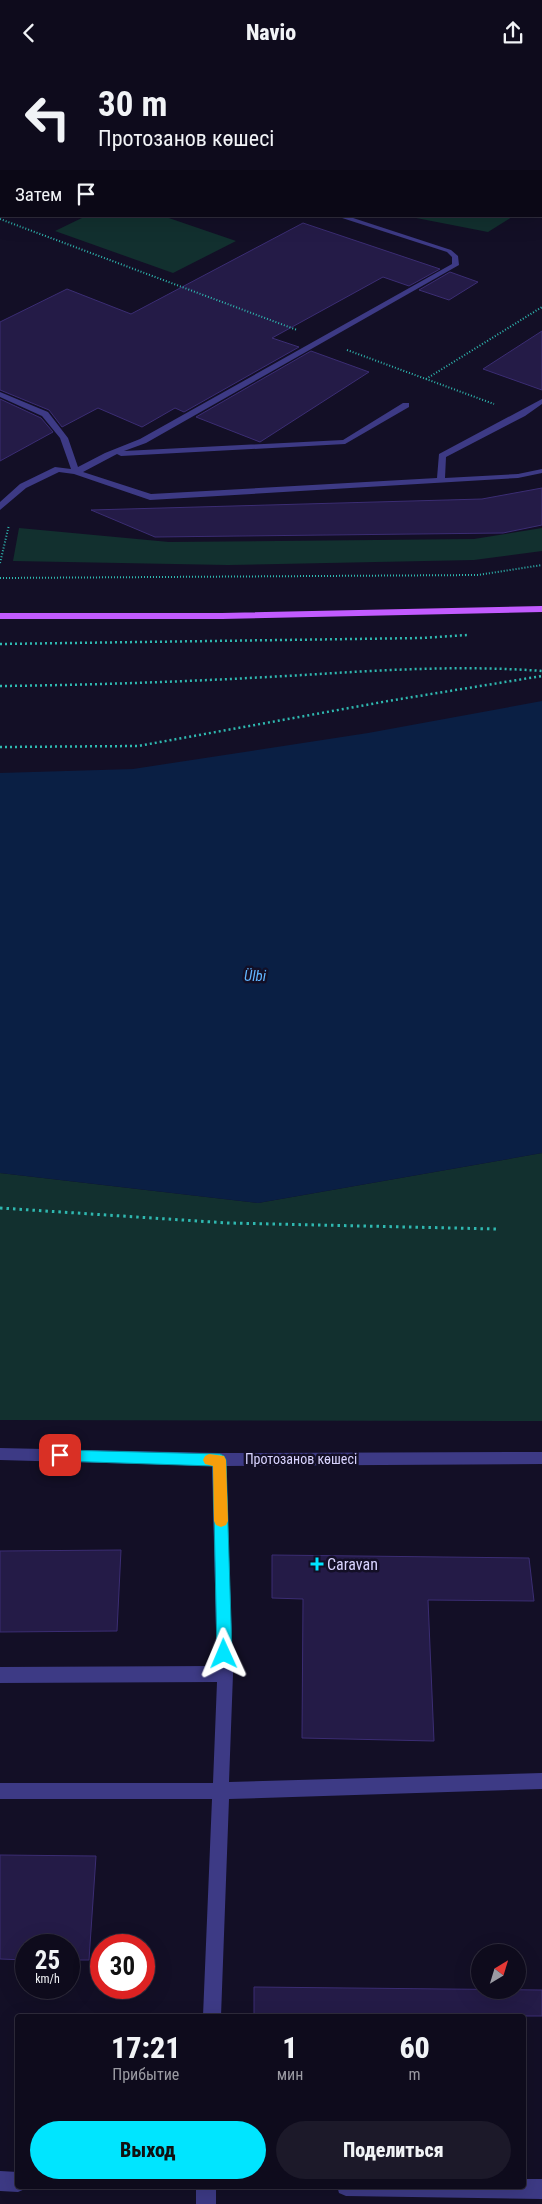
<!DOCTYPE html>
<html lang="ru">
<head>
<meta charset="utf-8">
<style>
	:root { --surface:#0e0b1c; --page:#1c1929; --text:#f1f3f6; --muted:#9b9ba3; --line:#2e2b3b; --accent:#00e5ff }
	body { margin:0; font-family:"Roboto Condensed",sans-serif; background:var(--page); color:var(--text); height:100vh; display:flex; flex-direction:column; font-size:19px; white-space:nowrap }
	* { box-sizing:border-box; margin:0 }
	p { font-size:16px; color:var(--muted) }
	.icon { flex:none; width:28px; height:28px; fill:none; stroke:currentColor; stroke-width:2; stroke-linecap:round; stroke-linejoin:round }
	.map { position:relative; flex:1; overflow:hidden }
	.panel { position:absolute; left:15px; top:1949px; width:511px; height:175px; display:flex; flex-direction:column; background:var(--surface); border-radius:5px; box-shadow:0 5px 20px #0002,0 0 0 1px var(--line) }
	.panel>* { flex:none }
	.banner { position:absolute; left:0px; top:0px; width:542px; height:152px; box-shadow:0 5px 20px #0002,0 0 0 1px var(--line); background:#0e0b1c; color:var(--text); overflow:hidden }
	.needle { width:32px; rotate:38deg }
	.tools { position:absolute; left:471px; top:1879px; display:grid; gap:10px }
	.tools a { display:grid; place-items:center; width:55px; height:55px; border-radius:50%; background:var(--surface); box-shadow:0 5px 20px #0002,0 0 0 1px var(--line); font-size:25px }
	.speed { position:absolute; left:15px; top:1869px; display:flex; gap:10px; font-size:25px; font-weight:700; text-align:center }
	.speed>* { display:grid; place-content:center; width:65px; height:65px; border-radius:50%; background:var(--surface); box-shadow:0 5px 20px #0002,0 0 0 1px var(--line); line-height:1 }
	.speed small { font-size:12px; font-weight:400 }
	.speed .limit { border:8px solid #d22; background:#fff; color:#111 }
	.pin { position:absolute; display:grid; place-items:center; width:42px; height:42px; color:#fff; margin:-21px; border-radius:10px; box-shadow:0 2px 8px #0006 }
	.me { position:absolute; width:55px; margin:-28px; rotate:359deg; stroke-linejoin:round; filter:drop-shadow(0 0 4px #0008) }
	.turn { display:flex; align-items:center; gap:18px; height:105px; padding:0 15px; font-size:22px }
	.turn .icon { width:65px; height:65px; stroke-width:2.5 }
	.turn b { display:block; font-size:35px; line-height:42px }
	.then { display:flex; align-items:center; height:48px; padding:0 15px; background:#0003; gap:10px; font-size:19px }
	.eta { display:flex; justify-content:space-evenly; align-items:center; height:85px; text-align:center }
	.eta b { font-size:30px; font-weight:800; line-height:35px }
	.cta { display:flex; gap:10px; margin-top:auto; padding:10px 15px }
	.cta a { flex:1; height:58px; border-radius:30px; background:var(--accent); color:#111; font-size:20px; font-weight:800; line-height:58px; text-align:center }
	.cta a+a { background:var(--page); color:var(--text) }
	header { display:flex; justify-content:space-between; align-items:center; height:65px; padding:0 15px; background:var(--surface); font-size:22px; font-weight:800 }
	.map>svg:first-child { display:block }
	.green { fill:#12302f }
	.water { fill:#0a1f44 }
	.building { fill:#241b47; stroke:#3b2d73 }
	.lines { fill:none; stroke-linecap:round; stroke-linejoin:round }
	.path-far2 { stroke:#2fb8b0; stroke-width:2; stroke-dasharray:1 2; stroke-linecap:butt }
	.path-far1 { stroke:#2fb8b0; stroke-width:2.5; stroke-dasharray:2 3; stroke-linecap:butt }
	.path { stroke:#2fb8b0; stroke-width:3; stroke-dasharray:2.5 4; stroke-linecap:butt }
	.minor { fill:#3d3a85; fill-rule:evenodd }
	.major { fill:#c25bff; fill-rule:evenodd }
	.route { fill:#00e5ff; stroke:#0095a6 }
	.slow { fill:#f59e0b }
	.poi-dot { fill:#00e5ff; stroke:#130f26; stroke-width:2 }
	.labels { text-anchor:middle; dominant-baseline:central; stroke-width:5; stroke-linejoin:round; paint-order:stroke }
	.street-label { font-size:14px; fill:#d9d4ff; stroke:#130f26 }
	.water-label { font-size:15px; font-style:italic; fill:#62b6ff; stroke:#130f26 }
	.near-poi-label { font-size:16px; fill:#d9d4ff; stroke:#130f26; text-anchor:start }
</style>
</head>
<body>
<header><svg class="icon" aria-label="back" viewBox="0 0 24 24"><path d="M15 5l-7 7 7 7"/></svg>Navio<svg class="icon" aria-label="share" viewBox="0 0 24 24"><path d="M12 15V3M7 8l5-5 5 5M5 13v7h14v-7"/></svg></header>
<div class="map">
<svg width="542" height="2139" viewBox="0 0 542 2139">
	<rect width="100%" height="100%" fill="#130f26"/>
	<!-- green -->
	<path class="green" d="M 86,151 L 163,151 L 236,176 L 173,208 L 55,166 Z
		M 406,151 L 511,151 L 512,152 L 488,167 Z
		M 19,463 L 169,477 L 474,474 L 542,463 L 542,486 L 474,495 L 228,500 L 13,496 Z
		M 542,1088 L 542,1356 L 0,1355 L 0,1108 L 258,1138 Z"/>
	<!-- water -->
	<path class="water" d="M 542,636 L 542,1088 L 258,1138 L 0,1108 L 0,708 L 133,704 L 368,668 Z"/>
	<!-- building -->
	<path class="building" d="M 303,158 L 440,204 L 409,221 L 383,212 L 272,273 L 299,282 L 184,347 L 175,343 L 142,362 L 98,343 L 62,362 L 49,345 L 0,325 L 0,257 L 67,224 L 131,249 Z
		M 450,207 L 478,217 L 449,235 L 419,225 Z
		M 542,266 L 542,325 L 483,304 Z
		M 311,286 L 369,307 L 260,377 L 196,352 Z
		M 0,334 L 41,353 L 53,367 L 0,396 Z
		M 542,423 L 542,460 L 503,468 L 155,472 L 91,445 L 482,434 Z
		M 121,1485 L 117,1566 L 0,1567 L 0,1486 Z
		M 272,1490 L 529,1493 L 534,1536 L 428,1535 L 434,1676 L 302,1673 L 303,1534 L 272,1533 Z
		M 0,1790 L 96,1791 L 89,1895 L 69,1895 L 69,1880 L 26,1880 L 26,1895 L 0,1894 Z
		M 254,1922 L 542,1925 L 542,1951 L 254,1951 Z"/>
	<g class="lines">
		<!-- path-far2 -->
		<path class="path-far2" d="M 0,154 L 297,265
			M 347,285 L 494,339
			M 426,314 L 542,242
			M 0,498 L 9,460
			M 0,513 L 478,510 L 542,500"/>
		<!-- path-far1 -->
		<path class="path-far1" d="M 0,579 L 422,573 L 467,570
			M 0,621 C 101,620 202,616 303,610 C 383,605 462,600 542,606
			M 0,682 L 138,681 L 388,636 L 542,611"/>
		<!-- path -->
		<path class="path" d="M 0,1143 L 228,1158 L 497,1164"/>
		<!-- minor -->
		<path class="minor" d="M 343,0 L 349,0 L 350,1 L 344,1 Z
			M 521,0 L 528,0 L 529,1 L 522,1 Z
			M 541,10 L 542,11 L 542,15 L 541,15 Z
			M 0,44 L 1,44 L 1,48 L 0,48 Z
			M 541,65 L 542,65 L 542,69 L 541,69 Z
			M 0,72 L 1,72 L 1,76 L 0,76 Z
			M 541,106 L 542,106 L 542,111 L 541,111 Z
			M 541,129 L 542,129 L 542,133 L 541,133 Z
			M 336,151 L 347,151 L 451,185 L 458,191 L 459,200 L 146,378 L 124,386 L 343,375 L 403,338 L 409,338 L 409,342 L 345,379 L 121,391 L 117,389 L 83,407 L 151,429 L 437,413 L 439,389 L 542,334 L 542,339 L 525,351 L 446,392 L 445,413 L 518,409 L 542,404 L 542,408 L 518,413 L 150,435 L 74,409 L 59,407 L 26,423 L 0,445 L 0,437 L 20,419 L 55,402 L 71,404 L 60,373 L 42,351 L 0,332 L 0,327 L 48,347 L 68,373 L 78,402 L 105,388 L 140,374 L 452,199 L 452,192 L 447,187 Z
			M 0,1383 L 219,1388 L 542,1387 L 542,1399 L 226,1401 L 233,1609 L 229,1717 L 542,1708 L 542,1724 L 229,1734 L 221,1951 L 203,1951 L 212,1734 L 0,1734 L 0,1718 L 213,1718 L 217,1617 L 0,1618 L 0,1602 L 217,1601 L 212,1401 L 0,1395 Z
			M 0,2106 L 18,2107 L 18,2121 L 26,2121 L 25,2124 L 18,2127 L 0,2126 Z
			M 524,2114 L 542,2114 L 542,2134 L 346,2131 L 339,2128 L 337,2121 L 524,2121 Z
			M 196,2121 L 216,2121 L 216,2139 L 196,2139 Z"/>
		<!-- major -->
		<path class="major" d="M 542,541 L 542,547 L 222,554 L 0,554 L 0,548 L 222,548 Z"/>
	</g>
	<!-- route -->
	<path class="route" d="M 60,1385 L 220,1389 L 224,1391 L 226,1395 L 232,1589 L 229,1594 L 224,1596 L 219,1594 L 217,1589 L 213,1401 L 60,1396 L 55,1395 L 53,1390 L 55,1386 Z"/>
	<!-- slow -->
	<path class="slow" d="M 209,1389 L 224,1391 L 226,1395 L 228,1456 L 226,1460 L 221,1462 L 216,1460 L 214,1456 L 213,1401 L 205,1399 L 203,1395 L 205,1391 Z"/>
	<!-- markers -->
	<path class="poi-dot" d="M314.5 1491.5h5v5h5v5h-5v5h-5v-5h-5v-5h5z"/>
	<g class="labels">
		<!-- street labels -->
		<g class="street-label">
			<text x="301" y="1394">Протозанов көшесі</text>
		</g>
		<!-- water labels -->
		<g class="water-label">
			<text x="255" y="911">Ülbi</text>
		</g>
		<!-- near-poi labels -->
		<g class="near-poi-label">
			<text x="327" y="1499">Caravan</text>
		</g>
	</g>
</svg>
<div class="tools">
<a><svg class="needle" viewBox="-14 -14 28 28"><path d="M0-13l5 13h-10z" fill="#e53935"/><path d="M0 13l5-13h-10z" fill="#9b9ba3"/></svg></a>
</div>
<div class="speed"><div>25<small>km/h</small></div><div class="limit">30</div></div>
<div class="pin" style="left:60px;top:1390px;background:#d93025"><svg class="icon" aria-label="arrive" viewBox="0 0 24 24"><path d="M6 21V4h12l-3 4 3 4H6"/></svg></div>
<svg class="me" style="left:224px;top:1589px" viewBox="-20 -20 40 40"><path d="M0-17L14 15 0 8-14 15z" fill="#00e5ff" stroke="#fff" stroke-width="4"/></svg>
<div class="banner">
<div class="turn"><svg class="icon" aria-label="left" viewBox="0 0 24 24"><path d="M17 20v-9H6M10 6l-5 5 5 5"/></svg><div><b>30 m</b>Протозанов көшесі</div></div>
<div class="then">Затем<svg class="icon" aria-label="arrive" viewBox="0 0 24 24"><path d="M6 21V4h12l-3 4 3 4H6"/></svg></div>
</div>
<section class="panel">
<div class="eta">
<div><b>17:21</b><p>Прибытие</p></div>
<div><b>1</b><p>мин</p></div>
<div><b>60</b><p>m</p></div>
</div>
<div class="cta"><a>Выход</a><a>Поделиться</a></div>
</section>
</div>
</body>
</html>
